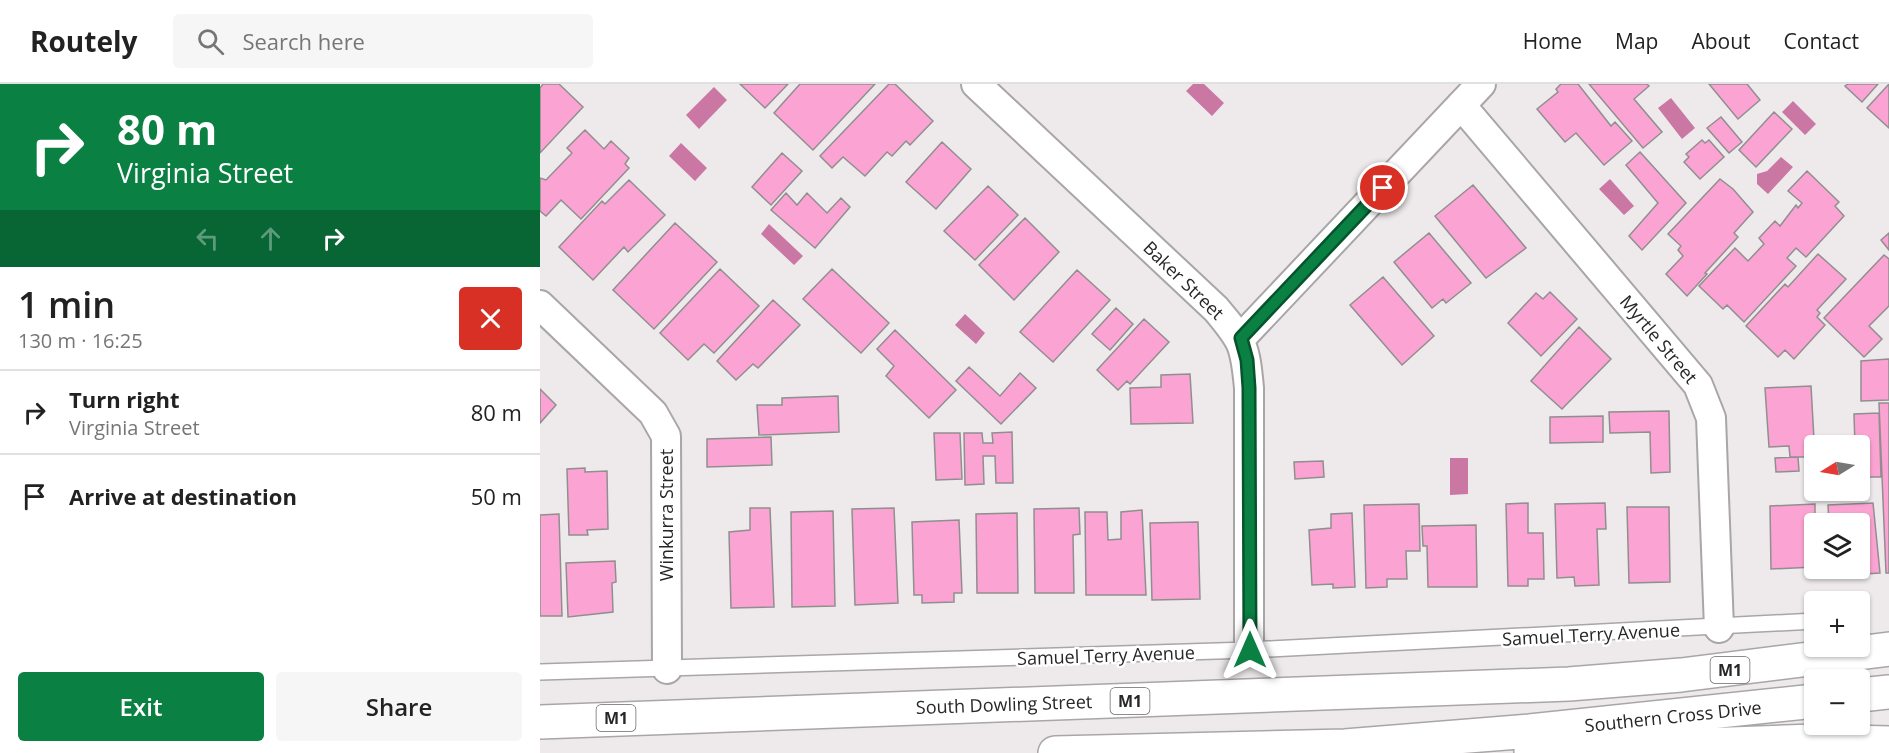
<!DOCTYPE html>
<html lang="en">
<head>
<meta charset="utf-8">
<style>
	:root { --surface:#fff; --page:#f6f6f6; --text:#222; --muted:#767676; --line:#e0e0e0; --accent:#0b8043 }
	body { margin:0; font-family:"Open Sans",sans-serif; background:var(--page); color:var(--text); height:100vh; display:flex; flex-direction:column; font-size:22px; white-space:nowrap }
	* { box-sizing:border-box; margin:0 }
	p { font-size:20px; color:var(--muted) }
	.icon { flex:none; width:33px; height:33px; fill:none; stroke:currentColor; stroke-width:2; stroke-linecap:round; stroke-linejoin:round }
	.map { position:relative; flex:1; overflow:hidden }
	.side { display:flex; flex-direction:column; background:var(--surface); width:540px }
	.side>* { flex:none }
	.hud { background:#0b8043; color:#fff; overflow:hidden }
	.needle { width:39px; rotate:259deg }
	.fabs { position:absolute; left:1264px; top:351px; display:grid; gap:12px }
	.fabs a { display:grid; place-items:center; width:66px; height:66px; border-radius:6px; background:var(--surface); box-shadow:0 2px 4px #0004; font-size:30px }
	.pin { position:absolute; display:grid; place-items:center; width:51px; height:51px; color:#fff; margin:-26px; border:3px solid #fff; border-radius:50%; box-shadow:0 2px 6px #0007 }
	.me { position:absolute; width:66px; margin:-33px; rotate:0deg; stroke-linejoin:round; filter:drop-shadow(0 0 4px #0008) }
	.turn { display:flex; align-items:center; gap:21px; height:126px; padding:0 18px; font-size:27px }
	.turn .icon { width:78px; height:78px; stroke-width:2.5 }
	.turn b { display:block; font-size:42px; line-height:51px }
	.lanes { display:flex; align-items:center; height:57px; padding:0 18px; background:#0003; justify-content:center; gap:30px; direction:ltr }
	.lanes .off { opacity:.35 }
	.round { display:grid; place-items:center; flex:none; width:63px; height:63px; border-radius:6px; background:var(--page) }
	.head { display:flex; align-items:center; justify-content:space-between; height:102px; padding:0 18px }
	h1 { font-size:36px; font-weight:600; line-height:45px }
	.action { display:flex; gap:12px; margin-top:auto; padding:12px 18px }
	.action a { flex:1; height:69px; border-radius:6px; background:var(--accent); color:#fff; font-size:24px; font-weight:600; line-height:69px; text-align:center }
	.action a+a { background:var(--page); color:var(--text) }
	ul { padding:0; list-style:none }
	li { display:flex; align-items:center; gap:18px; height:84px; padding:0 18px; border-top:2px solid var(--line) }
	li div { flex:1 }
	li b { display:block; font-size:22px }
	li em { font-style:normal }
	header { display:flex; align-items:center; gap:36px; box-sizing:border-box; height:84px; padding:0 30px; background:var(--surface); border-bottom:2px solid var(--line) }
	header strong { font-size:28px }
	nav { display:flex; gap:33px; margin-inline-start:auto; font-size:21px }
	.search { width:420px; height:54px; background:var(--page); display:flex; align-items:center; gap:15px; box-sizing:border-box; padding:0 21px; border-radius:6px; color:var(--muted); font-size:22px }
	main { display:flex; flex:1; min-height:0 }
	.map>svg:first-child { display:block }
	.water { fill:#ca77a4 }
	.building { fill:#fba4d3; stroke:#918e8f; stroke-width:1.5 }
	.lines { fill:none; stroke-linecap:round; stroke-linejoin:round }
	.lane-casing { stroke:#a9a6a7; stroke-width:18 }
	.street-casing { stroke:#a9a6a7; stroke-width:32 }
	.highway-casing { stroke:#a9a6a7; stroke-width:36 }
	.lane { stroke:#fff; stroke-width:15 }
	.street { stroke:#fff; stroke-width:28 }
	.highway { stroke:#fff; stroke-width:33 }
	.route-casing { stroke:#07532c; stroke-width:15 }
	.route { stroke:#0b8043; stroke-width:10 }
	.labels { text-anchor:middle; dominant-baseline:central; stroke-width:5; stroke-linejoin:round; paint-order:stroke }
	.shield { fill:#fff; stroke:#686868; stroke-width:1.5 }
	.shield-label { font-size:16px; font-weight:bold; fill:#282727 }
	.street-label { font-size:18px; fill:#282727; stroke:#fff }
</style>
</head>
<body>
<header>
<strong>Routely</strong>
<div class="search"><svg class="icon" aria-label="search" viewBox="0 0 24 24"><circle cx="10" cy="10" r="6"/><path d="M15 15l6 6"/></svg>Search here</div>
<nav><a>Home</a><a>Map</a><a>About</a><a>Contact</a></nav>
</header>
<main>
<section class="side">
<div class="hud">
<div class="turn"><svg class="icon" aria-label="right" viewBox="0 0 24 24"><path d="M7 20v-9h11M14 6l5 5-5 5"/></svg><div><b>80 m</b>Virginia Street</div></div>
<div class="lanes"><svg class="icon off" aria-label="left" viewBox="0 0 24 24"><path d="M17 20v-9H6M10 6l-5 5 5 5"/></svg><svg class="icon off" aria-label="ahead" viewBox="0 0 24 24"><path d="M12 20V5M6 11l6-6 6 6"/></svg><svg class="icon" aria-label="right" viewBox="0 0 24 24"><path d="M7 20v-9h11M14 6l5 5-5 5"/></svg></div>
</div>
<div class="head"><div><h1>1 min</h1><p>130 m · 16:25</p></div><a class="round" style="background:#d93025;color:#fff"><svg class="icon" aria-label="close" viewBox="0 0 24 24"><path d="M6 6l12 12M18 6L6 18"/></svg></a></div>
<ul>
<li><svg class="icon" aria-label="right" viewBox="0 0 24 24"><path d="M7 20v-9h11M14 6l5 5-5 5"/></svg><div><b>Turn right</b><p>Virginia Street</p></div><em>80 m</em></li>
<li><svg class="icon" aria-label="arrive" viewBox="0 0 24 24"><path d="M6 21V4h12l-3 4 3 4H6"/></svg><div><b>Arrive at destination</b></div><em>50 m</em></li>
</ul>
<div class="action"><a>Exit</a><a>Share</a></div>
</section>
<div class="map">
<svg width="1349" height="669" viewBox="0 0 1349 669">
	<rect width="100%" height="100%" fill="#eeeaec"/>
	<!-- water -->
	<path class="water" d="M 653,0 L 664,0 L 684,19 L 672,32 L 646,7 Z
		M 174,3 L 187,16 L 159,45 L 146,31 Z
		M 1131,14 L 1155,44 L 1142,55 L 1118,24 Z
		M 1253,17 L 1276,40 L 1265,51 L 1242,28 Z
		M 141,59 L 167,84 L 155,97 L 129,72 Z
		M 1241,73 L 1253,83 L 1228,110 L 1217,100 L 1217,90 L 1227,87 Z
		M 1070,95 L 1094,122 L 1084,131 L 1059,105 Z
		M 229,140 L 263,172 L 254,181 L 221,150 Z
		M 425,230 L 445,249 L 436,260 L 415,241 Z
		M 910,374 L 928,374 L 928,410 L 910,411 Z"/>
	<!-- building -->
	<path class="building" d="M 3,0 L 19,0 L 43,23 L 0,69 L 0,4 Z
		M 200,0 L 248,0 L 225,24 Z
		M 260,0 L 335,0 L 273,66 L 234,29 Z
		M 349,0 L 355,0 L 393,37 L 370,61 L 366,57 L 352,72 L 347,68 L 325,92 L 303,73 L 292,84 L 280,72 Z
		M 1021,0 L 1038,0 L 1071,42 L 1075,38 L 1092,57 L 1064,81 L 1036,49 L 1025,58 L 997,25 L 1018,8 L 1016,5 Z
		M 1049,0 L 1107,0 L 1109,2 L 1094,15 L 1122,48 L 1103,64 Z
		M 1169,0 L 1207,0 L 1220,16 L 1198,35 Z
		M 1308,0 L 1338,0 L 1322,18 L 1305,2 Z
		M 1349,0 L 1349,44 L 1327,24 Z
		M 1234,28 L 1252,45 L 1216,83 L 1199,66 Z
		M 1181,33 L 1202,58 L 1189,69 L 1167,44 Z
		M 45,46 L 64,65 L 71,57 L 89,74 L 85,80 L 89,84 L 41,135 L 21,116 L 6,132 L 0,127 L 0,94 L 6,96 L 32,69 L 27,64 Z
		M 1162,56 L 1165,59 L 1169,56 L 1184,73 L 1160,95 L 1144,78 L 1149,73 L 1146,70 Z
		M 402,58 L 431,85 L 396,125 L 366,98 Z
		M 1100,68 L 1146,119 L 1102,166 L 1089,152 L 1118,119 L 1086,81 Z
		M 242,69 L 262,87 L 231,121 L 212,103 Z
		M 1267,87 L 1299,118 L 1295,122 L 1304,132 L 1266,173 L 1256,164 L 1247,174 L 1256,182 L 1204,238 L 1187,221 L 1183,225 L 1159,202 L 1195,164 L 1208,177 L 1224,160 L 1219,154 L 1235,137 L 1240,142 L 1256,121 L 1258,124 L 1262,119 L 1248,107 Z
		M 1180,95 L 1193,105 L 1213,128 L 1194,149 L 1198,153 L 1165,189 L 1167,190 L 1147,212 L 1126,190 L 1143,172 L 1138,166 L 1141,162 L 1128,150 Z
		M 89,96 L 125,131 L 88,168 L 84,163 L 53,196 L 19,163 L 62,117 L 65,120 Z
		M 933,101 L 986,164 L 946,194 L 895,132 Z
		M 448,102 L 478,131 L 435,176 L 404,147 Z
		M 246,109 L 257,121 L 267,109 L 287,129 L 301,114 L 310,123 L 275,164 L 231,126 Z
		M 485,134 L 519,168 L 474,216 L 439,181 Z
		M 135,139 L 177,178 L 114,245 L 73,206 Z
		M 889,149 L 931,199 L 906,219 L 903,215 L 892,224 L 854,178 Z
		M 1349,149 L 1349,166 L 1341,156 Z
		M 1278,170 L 1306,195 L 1277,226 L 1280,229 L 1277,233 L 1285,241 L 1254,275 L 1245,266 L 1238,273 L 1206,242 L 1245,200 L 1248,203 Z
		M 1344,171 L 1349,175 L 1349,222 L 1329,242 L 1342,255 L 1324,273 L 1284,234 Z
		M 180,185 L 219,222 L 174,269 L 164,260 L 148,276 L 120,249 Z
		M 292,185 L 349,239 L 321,269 L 263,215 Z
		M 537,186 L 570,216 L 513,278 L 480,248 Z
		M 843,193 L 894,252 L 862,281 L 810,221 Z
		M 1010,208 L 1037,235 L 1001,272 L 968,239 L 996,209 L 1003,215 Z
		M 233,216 L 260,241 L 218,284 L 213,280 L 196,296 L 177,277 Z
		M 576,224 L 593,240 L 570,266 L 552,250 Z
		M 604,235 L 629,258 L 590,300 L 587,297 L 578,306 L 557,286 Z
		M 1039,243 L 1071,275 L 1022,325 L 991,297 Z
		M 355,246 L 416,306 L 389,334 L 346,292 L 354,282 L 337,265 Z
		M 1349,275 L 1349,316 L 1321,317 L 1321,277 Z
		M 429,283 L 460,312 L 480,289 L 496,304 L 461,340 L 416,297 Z
		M 650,290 L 653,339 L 591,340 L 590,304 L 621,303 L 621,291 Z
		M 1271,302 L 1275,373 L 1250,373 L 1249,362 L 1229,363 L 1225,304 Z
		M 0,305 L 16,321 L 0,339 Z
		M 298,312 L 299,348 L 219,351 L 217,321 L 242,321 L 242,314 Z
		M 1339,319 L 1349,319 L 1349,489 L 1346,489 Z
		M 1129,327 L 1130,388 L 1111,389 L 1110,348 L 1070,349 L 1069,328 Z
		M 1339,329 L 1341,393 L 1320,393 L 1320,362 L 1315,362 L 1314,330 Z
		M 1063,332 L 1063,358 L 1010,359 L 1010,333 Z
		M 472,348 L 473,399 L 456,399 L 455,372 L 443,372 L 444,400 L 425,401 L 424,349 L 442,349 L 443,359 L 453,359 L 452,349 Z
		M 394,349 L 420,349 L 422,395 L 396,396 Z
		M 231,353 L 232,381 L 167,383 L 167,355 Z
		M 1258,373 L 1259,387 L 1236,388 L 1235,374 Z
		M 783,377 L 784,393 L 755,395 L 754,378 Z
		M 45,384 L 45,388 L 67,387 L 68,445 L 47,446 L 48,451 L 29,451 L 27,385 Z
		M 988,419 L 988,449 L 1003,449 L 1004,495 L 988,495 L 988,502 L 968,502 L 966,420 Z
		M 1065,419 L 1066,445 L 1057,445 L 1059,501 L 1035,502 L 1034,493 L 1017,494 L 1015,420 Z
		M 1333,419 L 1340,489 L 1292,492 L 1291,484 L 1320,484 L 1320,440 L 1289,440 L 1288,421 Z
		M 879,420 L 880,467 L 866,467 L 867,495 L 847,495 L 847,503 L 826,504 L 824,421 Z
		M 1275,420 L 1275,483 L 1231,485 L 1230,422 Z
		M 1087,423 L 1129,423 L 1130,498 L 1089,499 Z
		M 210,424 L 230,424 L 234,523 L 191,524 L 189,448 L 210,446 Z
		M 354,424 L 358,519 L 315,521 L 312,425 Z
		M 539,424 L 540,450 L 533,451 L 534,509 L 495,509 L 494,425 Z
		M 602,426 L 606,511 L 546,511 L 545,428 L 567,428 L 568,456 L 581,455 L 581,428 Z
		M 293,427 L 295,522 L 252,523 L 251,428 Z
		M 477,429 L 478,509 L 437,509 L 436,430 Z
		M 812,429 L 815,503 L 793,504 L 793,500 L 772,501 L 769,446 L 791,444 L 791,430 Z
		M 19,430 L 22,532 L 0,532 L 0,431 Z
		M 419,436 L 422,509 L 414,509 L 414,518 L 382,519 L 382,511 L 374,511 L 372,438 Z
		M 658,438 L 660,515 L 612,516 L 610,439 Z
		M 936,441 L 937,503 L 888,503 L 887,462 L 883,462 L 882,442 Z
		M 75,477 L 76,498 L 72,499 L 73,528 L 28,533 L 26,479 Z"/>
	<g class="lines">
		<defs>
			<path id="lane" d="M 0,588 L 709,566 L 1275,537"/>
			<path id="street" d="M 436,0 L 676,225 C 703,257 705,261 709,304 L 709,566
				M 921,21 L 1158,301 L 1171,334 L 1179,544
				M 0,221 L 113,329 L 126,352 L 127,585
				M 701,254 L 941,0"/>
			<path id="highway" d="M 1320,611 L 1349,608
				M 0,638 L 1029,600 L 1141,591 L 1349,565
				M 991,667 L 1273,657 L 1349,659
				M 515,669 L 805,662 L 990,647 L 1275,617"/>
		</defs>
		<!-- lane casing -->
		<use href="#lane" class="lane-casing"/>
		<!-- street casing -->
		<use href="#street" class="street-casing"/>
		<!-- highway casing -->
		<use href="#highway" class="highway-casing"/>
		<!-- lane -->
		<use href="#lane" class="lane"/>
		<!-- street -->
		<use href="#street" class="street"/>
		<!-- highway -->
		<use href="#highway" class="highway"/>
	</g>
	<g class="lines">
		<defs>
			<path id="route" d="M 710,566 L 709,304 L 707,276 L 701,254 L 843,104"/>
		</defs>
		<!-- route casing -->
		<use href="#route" class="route-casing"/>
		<!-- route -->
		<use href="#route" class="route"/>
	</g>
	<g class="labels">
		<!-- shield labels -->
		<g class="shield">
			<rect x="1170.5" y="573" width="39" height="26" rx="4.5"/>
			<rect x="570.5" y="604" width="39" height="26" rx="4.5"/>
			<rect x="56.5" y="621" width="39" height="26" rx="4.5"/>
		</g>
		<g class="shield-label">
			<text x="1190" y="586">M1</text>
			<text x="590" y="617">M1</text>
			<text x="76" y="634">M1</text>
		</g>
		<!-- street labels -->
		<g class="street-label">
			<text transform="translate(644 196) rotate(44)">Baker Street</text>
			<text transform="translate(1119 255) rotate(50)">Myrtle Street</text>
			<text transform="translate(126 431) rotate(-90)">Winkurra Street</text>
			<text transform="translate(1051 550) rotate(-3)">Samuel Terry Avenue</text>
			<text transform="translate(566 571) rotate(-2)">Samuel Terry Avenue</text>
			<text transform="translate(464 620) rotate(-2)">South Dowling Street</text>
			<text transform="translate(1133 632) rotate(-6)">Southern Cross Drive</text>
		</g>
	</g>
</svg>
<div class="fabs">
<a><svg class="needle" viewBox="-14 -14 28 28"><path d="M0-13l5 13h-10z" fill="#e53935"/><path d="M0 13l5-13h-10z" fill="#767676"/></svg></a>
<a><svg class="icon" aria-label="layers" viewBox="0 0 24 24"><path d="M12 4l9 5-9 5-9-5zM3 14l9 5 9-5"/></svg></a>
<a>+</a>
<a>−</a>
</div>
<div class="pin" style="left:843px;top:104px;background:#d93025"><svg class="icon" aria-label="arrive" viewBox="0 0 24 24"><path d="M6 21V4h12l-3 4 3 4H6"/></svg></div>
<svg class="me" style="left:710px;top:566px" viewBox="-20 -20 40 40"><path d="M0-17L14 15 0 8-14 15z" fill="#0b8043" stroke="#fff" stroke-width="4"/></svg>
</div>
</main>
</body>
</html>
